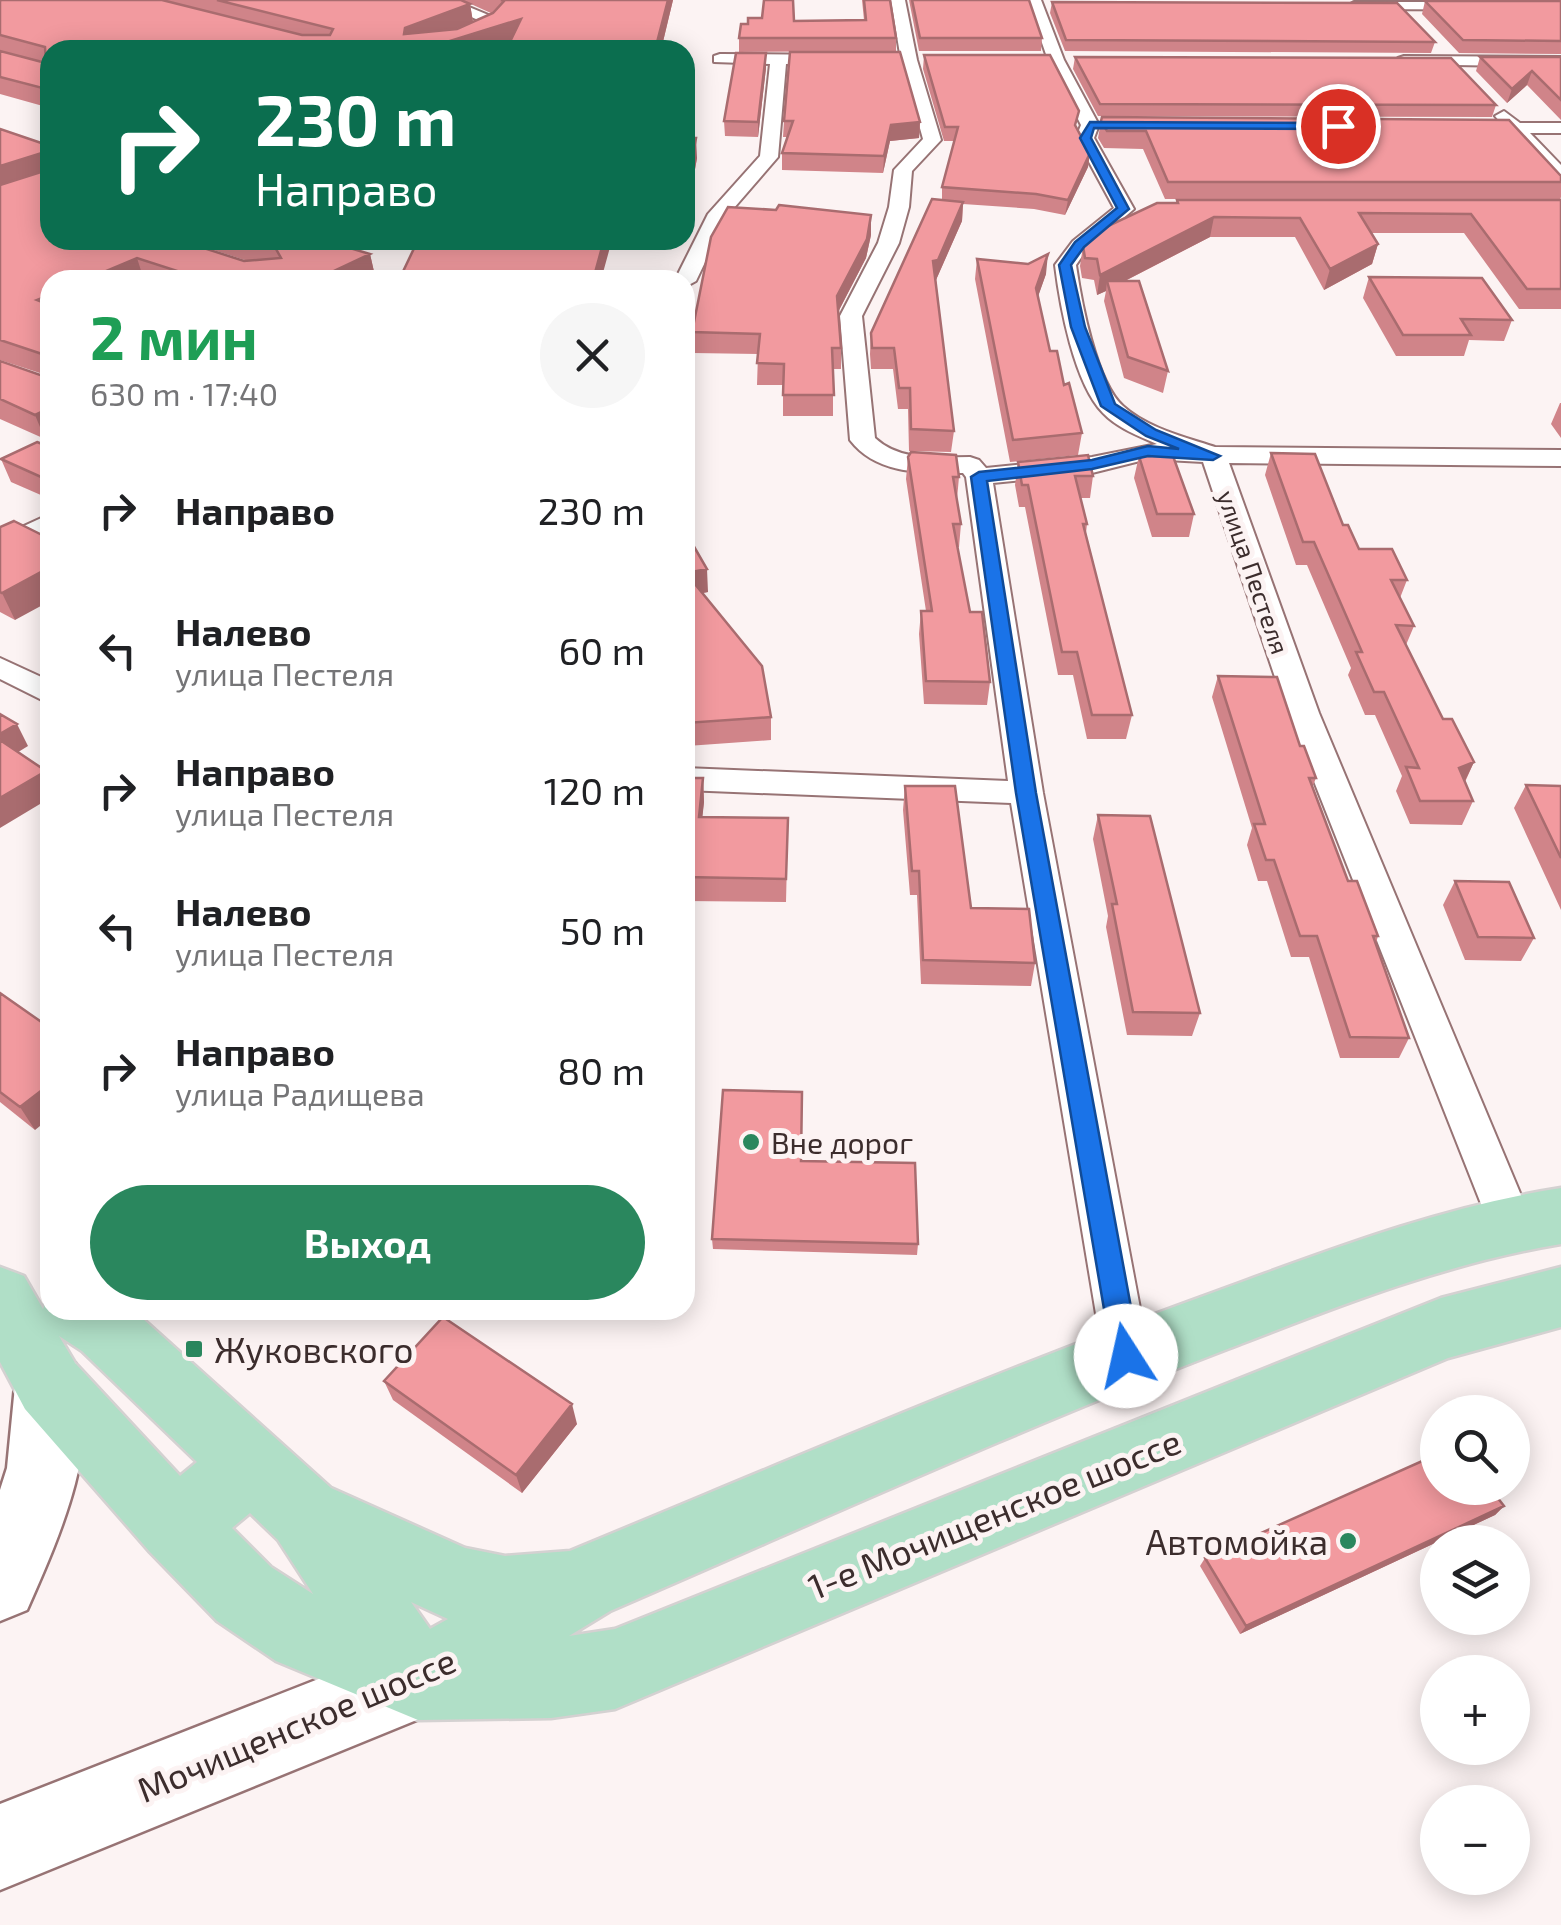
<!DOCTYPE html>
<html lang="ru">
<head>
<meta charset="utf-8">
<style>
	:root { --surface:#fff; --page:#f6f6f6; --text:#202124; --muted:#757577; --accent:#2a875e }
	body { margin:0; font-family:"Exo 2",sans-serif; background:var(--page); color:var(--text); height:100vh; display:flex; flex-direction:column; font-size:38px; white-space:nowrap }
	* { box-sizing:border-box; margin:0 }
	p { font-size:32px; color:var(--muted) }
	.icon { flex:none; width:55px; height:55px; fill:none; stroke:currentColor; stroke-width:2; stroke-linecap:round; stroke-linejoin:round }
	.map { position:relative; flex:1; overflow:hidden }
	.drawer { position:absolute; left:40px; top:270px; width:655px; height:1050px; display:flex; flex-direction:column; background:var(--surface); border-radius:30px; box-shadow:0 5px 25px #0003 }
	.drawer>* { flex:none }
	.top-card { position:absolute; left:40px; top:40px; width:655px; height:210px; border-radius:30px; box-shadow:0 5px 25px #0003; background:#0b6e4f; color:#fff; overflow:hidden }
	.fabs { position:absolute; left:1420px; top:1395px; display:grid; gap:20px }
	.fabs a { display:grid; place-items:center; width:110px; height:110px; border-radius:50%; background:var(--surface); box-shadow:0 5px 25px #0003; font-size:50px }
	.pin { position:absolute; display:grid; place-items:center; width:85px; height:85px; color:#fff; margin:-42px; border:5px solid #fff; border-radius:50%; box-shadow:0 2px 10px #0007 }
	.me { position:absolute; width:110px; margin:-55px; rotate:350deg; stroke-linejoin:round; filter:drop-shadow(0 0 8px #0008) }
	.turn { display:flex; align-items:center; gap:35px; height:210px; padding:0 50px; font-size:45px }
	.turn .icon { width:130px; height:130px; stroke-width:2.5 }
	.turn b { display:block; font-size:70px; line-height:85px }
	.round { display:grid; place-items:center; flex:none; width:105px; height:105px; border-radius:52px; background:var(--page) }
	.overview { display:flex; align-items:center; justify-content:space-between; height:170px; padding:0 50px }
	h1 { font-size:60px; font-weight:700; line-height:75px; color:#1e9e55 }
	.button { display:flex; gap:20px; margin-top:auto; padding:20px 50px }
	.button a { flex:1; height:115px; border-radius:60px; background:var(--accent); color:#fff; font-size:40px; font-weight:700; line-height:115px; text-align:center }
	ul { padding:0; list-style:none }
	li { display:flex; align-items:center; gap:30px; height:140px; padding:0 50px }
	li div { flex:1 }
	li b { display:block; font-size:38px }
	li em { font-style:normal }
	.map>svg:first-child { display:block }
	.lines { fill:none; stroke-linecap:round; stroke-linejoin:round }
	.street-casing { stroke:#977374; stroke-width:4 }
	.secondary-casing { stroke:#977374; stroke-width:5 }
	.primary-casing { stroke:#d4d1d1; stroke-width:5 }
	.street { fill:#fff; fill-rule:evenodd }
	.secondary { fill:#fff; fill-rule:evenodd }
	.primary { fill:#b0dfc7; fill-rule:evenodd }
	.wall { fill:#d08489 }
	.shaded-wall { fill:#a96c6f }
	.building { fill:#f29a9f; stroke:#a96c6f; stroke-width:2.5 }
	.route { fill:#1a73e8; stroke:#114b97; stroke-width:2.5 }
	.poi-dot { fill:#2a875e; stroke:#fcf3f3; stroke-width:4 }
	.labels { text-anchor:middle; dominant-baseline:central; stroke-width:10; stroke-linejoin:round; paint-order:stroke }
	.far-street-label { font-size:25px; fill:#3c2d2d; stroke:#fcf3f3 }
	.poi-label { font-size:30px; fill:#3c2d2d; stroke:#fcf3f3; text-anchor:start }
	.near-poi-label { font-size:35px; fill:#3c2d2d; stroke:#fcf3f3; text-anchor:start }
	.near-street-label { font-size:35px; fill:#3c2d2d; stroke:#fcf3f3 }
</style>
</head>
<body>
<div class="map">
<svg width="1561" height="1925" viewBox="0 0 1561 1925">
	<rect width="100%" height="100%" fill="#fcf3f3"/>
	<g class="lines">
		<defs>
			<path id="street" d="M 431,0 L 452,0 L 503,21 C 480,42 439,50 409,50 L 483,22 Z
				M 891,0 L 905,0 L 917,60 L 941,140 L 912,171 L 909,207 L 899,243 L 862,316 L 875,438 C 901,462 937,457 970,457 L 979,460 L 986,468 L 1092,457 L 1157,444 C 1139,436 1117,428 1103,413 C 1074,383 1060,306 1055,265 L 1073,241 L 1114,208 L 1076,138 L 1081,125 L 1048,60 L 1027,0 L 1041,0 L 1064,60 L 1099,125 L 1094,138 L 1134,209 L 1087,249 L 1076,265 C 1081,300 1096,382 1123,406 C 1147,428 1185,437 1215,447 L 1561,450 L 1561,466 L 1229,463 L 1319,713 L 1533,1224 L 1526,1237 L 1511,1243 L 1496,1237 L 1489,1224 L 1287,713 L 1203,462 L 1148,459 L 1092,473 L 993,483 L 1043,793 L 1149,1356 L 1143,1371 L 1126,1378 L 1109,1371 L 1103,1356 L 1011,803 L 685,790 L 685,768 L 1008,781 L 966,477 L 963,473 C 923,473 877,475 850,440 L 840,316 L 878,243 L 889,207 L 894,170 L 923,139 L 901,60 Z
				M 1354,2 L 1561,2 L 1561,10 L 1349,9 L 1347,6 Z
				M 720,54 L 839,55 L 847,60 L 839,65 L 786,64 L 778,157 L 727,216 L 696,281 L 685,287 L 685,280 L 675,280 L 708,214 L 760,156 L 770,64 L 714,62 L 714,56 Z
				M 1404,56 L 1561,57 L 1561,67 L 1398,64 L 1398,58 Z
				M 1504,111 L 1520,123 L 1561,123 L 1561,133 L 1530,133 L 1561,165 L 1561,182 L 1554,180 L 1511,133 L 1468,133 L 1459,128 L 1468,123 L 1501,123 L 1495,116 Z
				M 50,514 L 50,533 L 0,556 L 0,537 Z
				M 0,658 L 50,681 L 50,704 L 0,679 Z"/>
			<path id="secondary" d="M 50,1353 L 75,1363 C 106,1435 57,1542 27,1610 L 0,1621 L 0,1490 L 7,1468 L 15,1386 L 25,1363 Z
				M 418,1640 L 446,1652 L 458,1680 L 446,1708 L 0,1890 L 0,1804 Z"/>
			<path id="primary" d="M 1561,1188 L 1561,1244 C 1446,1263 1338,1306 1230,1348 C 1021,1428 816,1522 610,1611 L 569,1636 L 615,1629 L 1441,1298 L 1561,1267 L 1561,1327 L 1448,1358 L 615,1709 L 551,1718 L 418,1720 L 276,1661 L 217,1621 L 150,1552 L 25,1409 L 0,1362 L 0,1267 L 24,1276 L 43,1309 L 50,1293 L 50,1310 L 133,1310 L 331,1488 L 465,1548 L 505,1556 L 570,1551 C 783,1463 996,1371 1212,1293 C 1327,1251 1440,1207 1561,1188 ZM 59,1336 L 82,1351 L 197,1462 L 180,1476 L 75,1363 ZM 250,1513 L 278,1540 L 313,1594 L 271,1567 L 232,1528 ZM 411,1602 L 448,1619 L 430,1629 Z"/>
		</defs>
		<!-- street casing -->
		<use href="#street" class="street-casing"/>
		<!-- secondary casing -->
		<use href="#secondary" class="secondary-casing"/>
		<!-- primary casing -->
		<use href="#primary" class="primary-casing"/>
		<!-- street -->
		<use href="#street" class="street"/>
		<!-- secondary -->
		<use href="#secondary" class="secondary"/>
		<!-- primary -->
		<use href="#primary" class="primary"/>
	</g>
	<!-- wall -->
	<path class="wall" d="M 0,0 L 461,0 L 470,4 L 473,22 L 493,14 L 462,0 L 673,0 L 661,50 L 510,41 L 50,50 L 50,108 L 0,94 Z
		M 862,0 L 890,0 L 896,38 L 896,51 L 739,52 L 739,38 L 794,21 L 864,20 Z
		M 909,0 L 1029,0 L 1042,38 L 1041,51 L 919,51 Z
		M 1425,1 L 1561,1 L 1561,54 L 1459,53 L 1422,14 Z
		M 1052,2 L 1435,42 L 1431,53 L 1065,51 L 1050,13 Z
		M 924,55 L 1076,128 L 1090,153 L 1088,167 L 1065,215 L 1034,209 L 963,204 L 962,221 L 936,280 L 954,431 L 951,452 L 909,451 L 908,409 L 898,409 L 893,369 L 871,369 L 870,354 L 871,333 L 942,200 L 942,187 L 954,141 L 944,141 L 923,69 Z
		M 1075,57 L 1496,105 L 1492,117 L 1098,116 L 1073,69 Z
		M 1480,57 L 1561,57 L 1561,120 L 1527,85 L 1507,103 L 1476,71 Z
		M 766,68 L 758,137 L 725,136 L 724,121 Z
		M 784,121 L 920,122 L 919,138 L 890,141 L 883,173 L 782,170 L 782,153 L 787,137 L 783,137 Z
		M 1101,121 L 1561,176 L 1561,197 L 1560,200 L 1165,199 L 1143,149 L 1104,148 L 1098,138 Z
		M 0,129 L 50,240 L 244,261 L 248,261 L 182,240 L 323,240 L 370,254 L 375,276 L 367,280 L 50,280 L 45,439 L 0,419 L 0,361 L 43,376 L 43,374 L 0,360 Z
		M 685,138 L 697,158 L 688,208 L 685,208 Z
		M 1177,200 L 1561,200 L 1561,309 L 1519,309 L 1464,233 L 1371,233 L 1378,244 L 1372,264 L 1324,290 L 1295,237 L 1210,237 L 1125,281 L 1168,371 L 1163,393 L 1124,378 L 1104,301 L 1106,291 L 1097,295 L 1094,280 L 1082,278 L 1080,266 L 1083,246 L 1176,203 Z
		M 871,235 L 866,258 L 838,312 L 841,348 L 841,369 L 833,369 L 833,416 L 783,416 L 783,385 L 757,385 L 758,354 L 693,353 L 692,332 Z
		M 977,259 L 1046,274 L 1038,296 L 1050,351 L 1082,433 L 1078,455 L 1010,462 L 975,279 Z
		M 1369,277 L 1512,320 L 1504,341 L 1469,340 L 1464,356 L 1396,356 L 1363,298 Z
		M 1560,403 L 1561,403 L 1561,438 L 1551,424 Z
		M 50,447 L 50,499 L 11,482 L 1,459 Z
		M 1271,453 L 1343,525 L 1359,549 L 1407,580 L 1400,598 L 1414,626 L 1406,645 L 1443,719 L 1474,762 L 1465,782 L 1473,801 L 1462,825 L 1410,824 L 1396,791 L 1402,776 L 1375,715 L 1365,715 L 1348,675 L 1351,668 L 1307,565 L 1296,565 L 1265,475 Z
		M 1139,456 L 1194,514 L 1189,537 L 1152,537 L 1134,478 Z
		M 908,457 L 959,477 L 957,499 L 961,524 L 959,547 L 958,547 L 970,612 L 990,682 L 987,705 L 924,704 L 919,634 L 921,611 L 926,611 L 906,479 Z
		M 1018,462 L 1093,476 L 1090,498 L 1081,498 L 1087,524 L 1086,533 L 1132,715 L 1126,739 L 1087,739 L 1073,675 L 1058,675 L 1025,507 L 1019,507 L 1015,485 Z
		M 0,527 L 15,620 L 0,612 Z
		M 685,531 L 708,592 L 702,593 L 771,717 L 771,740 L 687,746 L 685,728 Z
		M 1218,676 L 1300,746 L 1316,778 L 1312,788 L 1348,881 L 1378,936 L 1376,943 L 1409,1038 L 1399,1058 L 1340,1058 L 1309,957 L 1291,957 L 1267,881 L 1258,881 L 1247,845 L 1252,828 L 1212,697 Z
		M 685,778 L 703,778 L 704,802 L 702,817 L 788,818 L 786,902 L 685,901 Z
		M 1526,785 L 1561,786 L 1561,910 L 1514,808 Z
		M 905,786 L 971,908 L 1035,963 L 1031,986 L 921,984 L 917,895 L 910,895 L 903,810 Z
		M 1098,815 L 1200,1013 L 1192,1036 L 1127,1035 L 1106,927 L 1108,916 L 1093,839 Z
		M 1455,881 L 1534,938 L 1521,961 L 1465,960 L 1443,905 Z
		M 0,993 L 35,1130 L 0,1102 Z
		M 801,1161 L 918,1244 L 917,1255 L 713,1249 L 712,1239 Z
		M 384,1381 L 577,1424 L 522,1493 L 393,1400 Z
		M 1504,1506 L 1495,1515 L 1240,1634 L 1200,1566 L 1205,1558 Z"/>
	<!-- shaded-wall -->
	<path class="shaded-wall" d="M 668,0 L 673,0 L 661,50 L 655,50 Z
		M 470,4 L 473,22 L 408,46 L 404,34 L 405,28 Z
		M 521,19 L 523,37 L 482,50 L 421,50 Z
		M 766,53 L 766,68 L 758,137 L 758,122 Z
		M 1532,71 L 1527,85 L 1507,103 L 1512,89 Z
		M 920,122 L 919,138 L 890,141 L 883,173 L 884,156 L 891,125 Z
		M 696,138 L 697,158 L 688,208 L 687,187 Z
		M 45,152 L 50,174 L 0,189 L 0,166 Z
		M 1090,153 L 1088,167 L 1065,215 L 1068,200 Z
		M 963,202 L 962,221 L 936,280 L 933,261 Z
		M 871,215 L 871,235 L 866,258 L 836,316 L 837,296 Z
		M 1214,217 L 1210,237 L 1109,289 L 1107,281 L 1106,291 L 1097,295 L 1100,275 Z
		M 604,240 L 612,240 L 601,280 L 593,280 Z
		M 1378,244 L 1372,264 L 1324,290 L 1330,269 Z
		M 370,254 L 375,276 L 367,280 L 315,280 Z
		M 1048,254 L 1046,274 L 1034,308 L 1036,288 Z
		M 137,258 L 144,280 L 85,280 Z
		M 50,295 L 50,321 L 37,300 Z
		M 50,408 L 50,436 L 45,439 L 35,415 Z
		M 50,567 L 50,601 L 15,620 L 2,593 Z
		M 707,569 L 708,592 L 687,596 L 686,573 Z
		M 17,724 L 28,746 L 7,759 L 0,746 L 0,734 Z
		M 1474,762 L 1463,785 L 1459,768 Z
		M 46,771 L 50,779 L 50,798 L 0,828 L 0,798 Z
		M 703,778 L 704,802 L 700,840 L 699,817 Z
		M 50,1084 L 50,1118 L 35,1130 L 20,1107 Z
		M 572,1404 L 577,1424 L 522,1493 L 516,1475 Z
		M 1504,1506 L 1495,1515 L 1240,1634 L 1246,1626 Z"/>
	<!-- building -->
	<path class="building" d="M 2,0 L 162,0 L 302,35 L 330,35 L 333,29 L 217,0 L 461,0 L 470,4 L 405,28 L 404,34 L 457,29 L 493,13 L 504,1 L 501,0 L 668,0 L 655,50 L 506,50 L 521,19 L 421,50 L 50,50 L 50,90 L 0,77 L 0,51 L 46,63 L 45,47 L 0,35 L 0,1 Z
		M 764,0 L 793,0 L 794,21 L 866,20 L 864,0 L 890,0 L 896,38 L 739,38 L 741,24 L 748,24 L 748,18 L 762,18 Z
		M 912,0 L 1029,0 L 1042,38 L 920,38 Z
		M 1425,1 L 1561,1 L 1561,41 L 1463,40 Z
		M 1052,2 L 1397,3 L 1435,42 L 1066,40 Z
		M 790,52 L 900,52 L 920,122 L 891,125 L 884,156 L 782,153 L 793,121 L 784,121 Z
		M 736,53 L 766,53 L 758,122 L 724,121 Z
		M 924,55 L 1050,55 L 1079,111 L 1075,125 L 1090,153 L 1068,200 L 1036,194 L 942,187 L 958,127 L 945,127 Z
		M 1075,57 L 1451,58 L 1496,105 L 1100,104 Z
		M 1480,57 L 1561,57 L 1561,100 L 1532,71 L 1512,89 Z
		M 1102,117 L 1509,120 L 1561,176 L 1561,182 L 1168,182 L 1146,131 L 1107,131 L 1101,121 Z
		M 0,129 L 50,146 L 50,240 L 179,240 L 244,261 L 281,258 L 276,249 L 246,240 L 323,240 L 370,254 L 315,280 L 205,280 L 137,258 L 85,280 L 50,280 L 50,295 L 37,300 L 50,305 L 50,408 L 35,415 L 0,399 L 0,361 L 43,376 L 42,354 L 0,340 L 0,185 L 44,171 L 45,152 L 0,166 Z
		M 685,138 L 696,138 L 687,187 L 685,187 Z
		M 932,199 L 963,202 L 938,260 L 933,261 L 954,431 L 911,429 L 910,388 L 899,388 L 894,348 L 872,348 L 871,333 Z
		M 1177,200 L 1561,200 L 1561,289 L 1527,289 L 1471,214 L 1359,213 L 1378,244 L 1330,269 L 1300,218 L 1214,217 L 1100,275 L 1097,259 L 1085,258 L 1083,246 L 1091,234 L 1157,203 L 1178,203 Z
		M 779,205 L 871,215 L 867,239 L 837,296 L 841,348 L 832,348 L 834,395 L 783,395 L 784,364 L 757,363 L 760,334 L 692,332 L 711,237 L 728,207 L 776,210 Z
		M 418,240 L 604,240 L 593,280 L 399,280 Z
		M 1048,254 L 1036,288 L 1050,351 L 1057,351 L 1064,385 L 1069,383 L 1082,433 L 1013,440 L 977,259 L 1028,264 Z
		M 1369,277 L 1482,278 L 1512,320 L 1461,319 L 1471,335 L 1403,335 Z
		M 1107,281 L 1139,281 L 1168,371 L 1128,357 Z
		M 37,442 L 50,447 L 50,481 L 1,459 Z
		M 911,452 L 956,455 L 959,477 L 953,477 L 961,524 L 953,524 L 970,612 L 982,612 L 990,682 L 926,681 L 921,611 L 932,611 L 908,457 Z
		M 1271,453 L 1315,454 L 1343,525 L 1348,525 L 1359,549 L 1392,549 L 1407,580 L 1391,580 L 1414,626 L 1396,625 L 1443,719 L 1452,719 L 1474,762 L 1459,768 L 1473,801 L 1420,801 L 1406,767 L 1419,768 L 1384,692 L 1374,692 L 1356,652 L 1362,652 L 1314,542 L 1303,542 Z
		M 1088,455 L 1093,476 L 1075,476 L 1087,524 L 1083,524 L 1132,715 L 1092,715 L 1077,652 L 1062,652 L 1028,485 L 1022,485 L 1018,462 Z
		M 1139,456 L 1173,456 L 1194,514 L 1157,514 Z
		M 14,521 L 50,539 L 50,567 L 2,593 L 0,592 L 0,527 Z
		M 685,531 L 707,569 L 686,573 L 762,666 L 771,717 L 686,723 Z
		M 1218,676 L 1277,677 L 1300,746 L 1304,746 L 1316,778 L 1309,778 L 1348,881 L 1357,881 L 1378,936 L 1373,936 L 1409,1038 L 1350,1037 L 1317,936 L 1300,936 L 1274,860 L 1266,860 L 1254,824 L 1265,824 Z
		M 0,714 L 17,724 L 0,734 Z
		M 0,740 L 46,771 L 0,798 Z
		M 685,778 L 703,778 L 699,817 L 788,818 L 786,879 L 685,877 Z
		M 1526,785 L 1561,786 L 1561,858 Z
		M 905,786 L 955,786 L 971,908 L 1029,909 L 1035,963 L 923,960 L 919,871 L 912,871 Z
		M 1098,815 L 1150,816 L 1200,1013 L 1133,1012 L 1112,904 L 1117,904 Z
		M 1455,881 L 1509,882 L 1534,938 L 1478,937 Z
		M 0,993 L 50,1028 L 50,1084 L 20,1107 L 0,1092 Z
		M 723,1090 L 802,1092 L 801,1161 L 915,1163 L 918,1244 L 712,1239 Z
		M 443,1317 L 572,1404 L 516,1475 L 384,1381 Z
		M 1438,1454 L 1438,1488 L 1490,1488 L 1504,1506 L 1246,1626 L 1205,1558 Z"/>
	<!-- route -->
	<path class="route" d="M 1090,122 L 1338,123 L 1344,126 L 1338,129 L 1094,128 L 1091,138 L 1129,209 L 1084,247 L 1071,265 L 1085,327 L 1115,404 L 1156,430 L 1220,456 L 1213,460 L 1148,456 L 1092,469 L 987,481 L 1036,793 L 1140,1356 L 1136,1365 L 1126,1369 L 1116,1365 L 1112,1356 L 1016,793 L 971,477 L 979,472 L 1092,460 L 1148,446 L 1179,449 L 1146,436 L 1101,406 L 1071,327 L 1059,265 L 1075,242 L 1117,208 L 1080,138 Z"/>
	<!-- markers -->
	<g class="poi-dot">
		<circle cx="751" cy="1142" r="10"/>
		<rect x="184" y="1339" width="20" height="20" rx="5"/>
		<circle cx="1348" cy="1541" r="10"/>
	</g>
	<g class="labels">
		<!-- far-street labels -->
		<g class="far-street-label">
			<text transform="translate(1254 572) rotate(71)">улица Пестеля</text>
		</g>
		<!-- poi labels -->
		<g class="poi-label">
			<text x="771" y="1142">Вне дорог</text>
		</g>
		<!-- near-poi labels -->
		<g class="near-poi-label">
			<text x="214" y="1349">Жуковского</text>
			<text x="1328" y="1541" text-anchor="end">Автомойка</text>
		</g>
		<!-- near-street labels -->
		<g class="near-street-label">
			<text transform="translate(994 1513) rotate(-22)">1-е Мочищенское шоссе</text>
			<text transform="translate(296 1724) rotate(-23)">Мочищенское шоссе</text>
		</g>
	</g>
</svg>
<div class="fabs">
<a><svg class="icon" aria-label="search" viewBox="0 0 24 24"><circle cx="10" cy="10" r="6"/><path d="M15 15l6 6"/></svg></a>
<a><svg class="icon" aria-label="layers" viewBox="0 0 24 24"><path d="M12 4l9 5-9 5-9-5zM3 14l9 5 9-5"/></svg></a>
<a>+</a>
<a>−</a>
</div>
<div class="pin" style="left:1338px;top:126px;background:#d93025"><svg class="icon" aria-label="arrive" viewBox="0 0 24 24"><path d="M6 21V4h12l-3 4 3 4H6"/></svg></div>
<svg class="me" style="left:1126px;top:1356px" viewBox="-20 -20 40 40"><circle r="19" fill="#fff"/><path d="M0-13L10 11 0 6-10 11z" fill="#1a73e8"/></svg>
<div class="top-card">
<div class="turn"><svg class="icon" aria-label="right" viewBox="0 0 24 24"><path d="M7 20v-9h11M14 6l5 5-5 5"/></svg><div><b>230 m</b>Направо</div></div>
</div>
<section class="drawer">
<div class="overview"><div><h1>2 мин</h1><p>630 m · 17:40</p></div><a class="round"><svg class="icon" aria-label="close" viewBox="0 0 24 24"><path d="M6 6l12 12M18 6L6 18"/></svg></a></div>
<ul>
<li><svg class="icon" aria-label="right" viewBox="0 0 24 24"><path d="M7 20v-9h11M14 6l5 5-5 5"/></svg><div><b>Направо</b></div><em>230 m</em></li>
<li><svg class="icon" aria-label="left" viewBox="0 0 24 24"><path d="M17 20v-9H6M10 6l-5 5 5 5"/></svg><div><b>Налево</b><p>улица Пестеля</p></div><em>60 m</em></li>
<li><svg class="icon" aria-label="right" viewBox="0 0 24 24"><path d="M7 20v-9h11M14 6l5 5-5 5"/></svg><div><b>Направо</b><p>улица Пестеля</p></div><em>120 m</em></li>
<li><svg class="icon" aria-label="left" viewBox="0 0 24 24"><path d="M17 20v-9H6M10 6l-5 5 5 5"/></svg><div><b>Налево</b><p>улица Пестеля</p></div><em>50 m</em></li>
<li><svg class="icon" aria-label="right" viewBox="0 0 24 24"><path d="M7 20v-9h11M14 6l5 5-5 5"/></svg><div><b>Направо</b><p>улица Радищева</p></div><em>80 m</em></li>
</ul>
<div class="button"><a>Выход</a></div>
</section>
</div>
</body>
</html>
